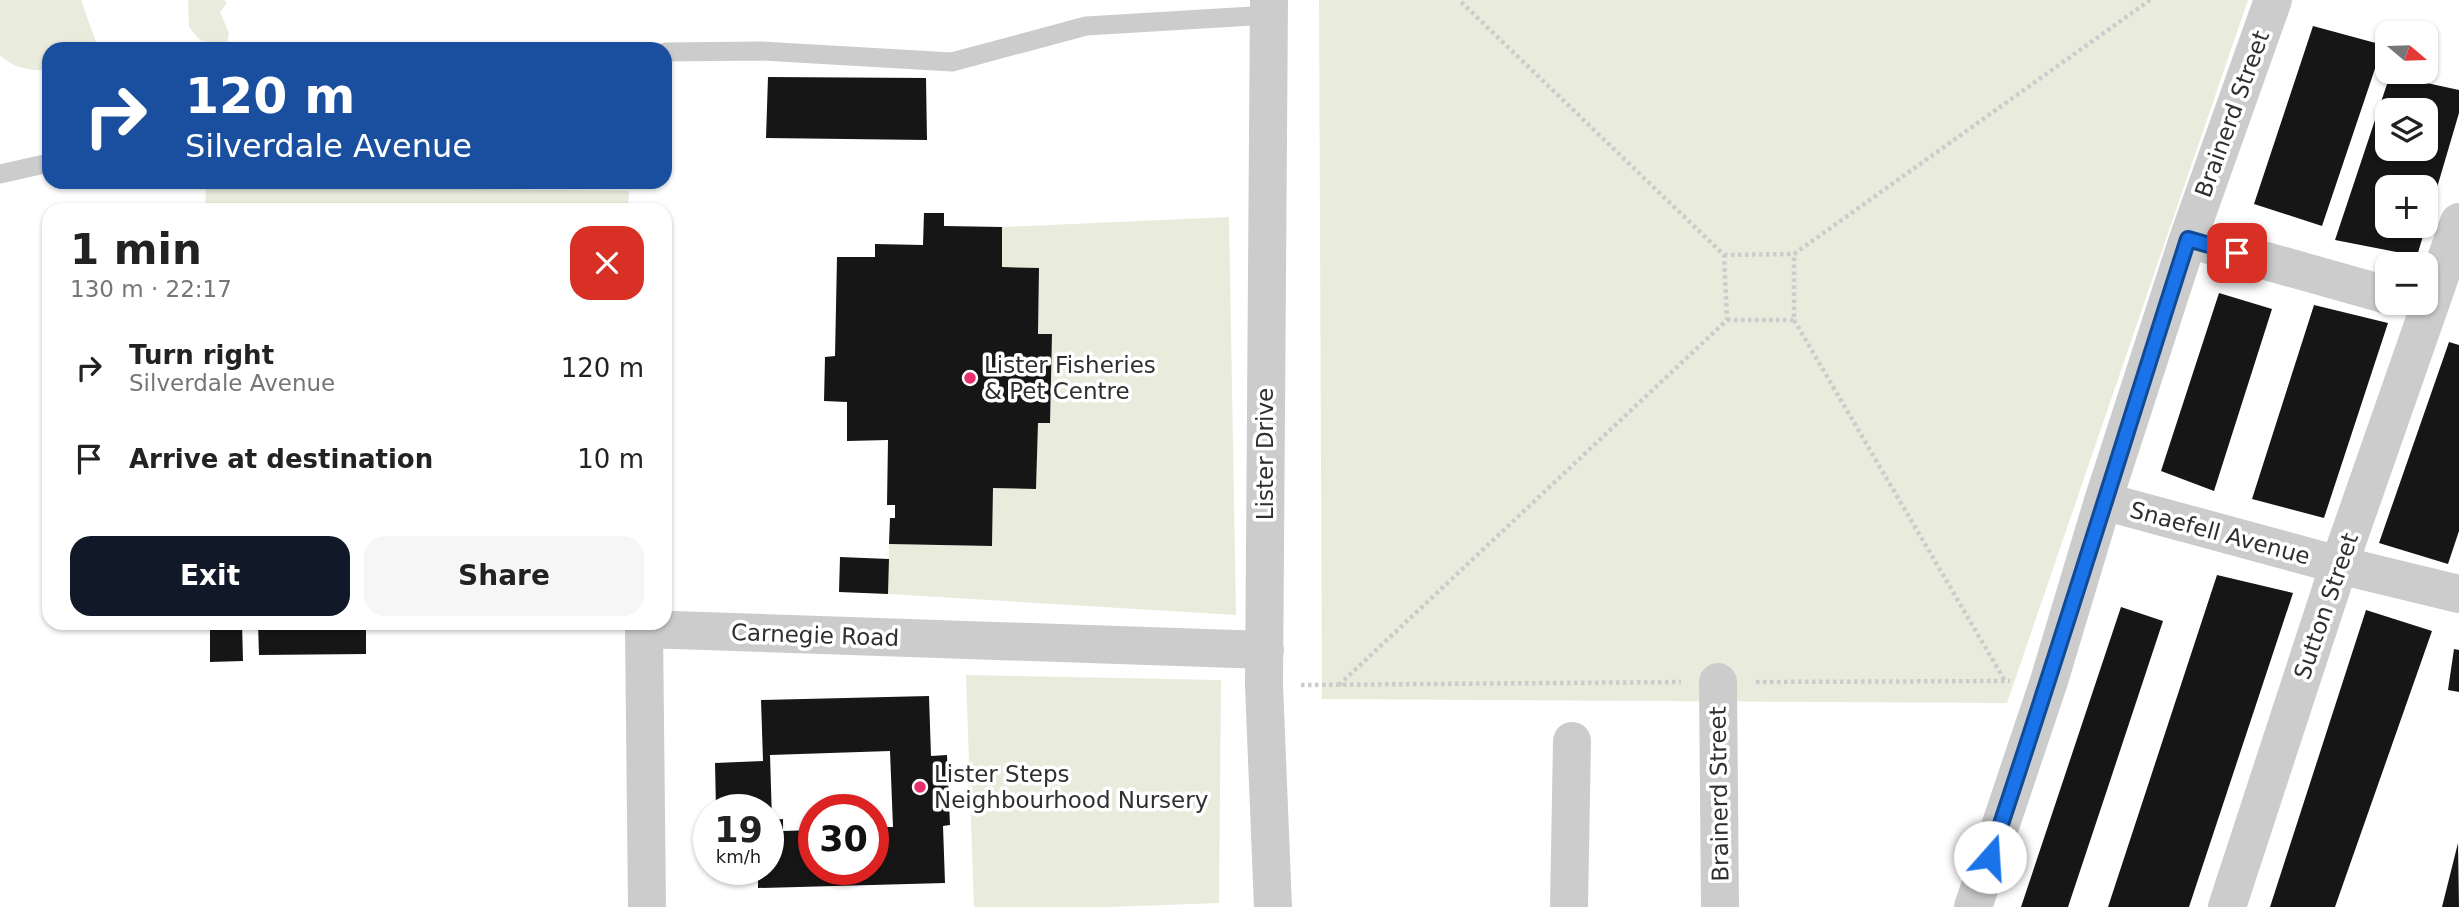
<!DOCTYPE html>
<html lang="en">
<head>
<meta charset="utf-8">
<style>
	:root { --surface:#fff; --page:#f6f6f6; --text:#222; --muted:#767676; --accent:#111827 }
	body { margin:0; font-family:"DejaVu Sans",sans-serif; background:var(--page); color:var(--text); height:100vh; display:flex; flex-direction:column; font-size:26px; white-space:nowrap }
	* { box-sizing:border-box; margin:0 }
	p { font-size:23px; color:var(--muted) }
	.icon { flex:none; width:38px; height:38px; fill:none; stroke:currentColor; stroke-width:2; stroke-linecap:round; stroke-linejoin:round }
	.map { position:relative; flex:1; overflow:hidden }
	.panel { position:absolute; left:42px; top:203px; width:630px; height:427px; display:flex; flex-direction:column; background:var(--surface); border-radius:21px; box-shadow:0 2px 5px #0004 }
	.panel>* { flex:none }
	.hud { position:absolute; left:42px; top:42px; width:630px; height:147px; border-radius:21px; box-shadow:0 2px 5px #0004; background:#1a4fa0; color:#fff; overflow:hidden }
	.needle { width:46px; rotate:109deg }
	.controls { position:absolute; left:2375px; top:21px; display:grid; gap:14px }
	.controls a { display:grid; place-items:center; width:63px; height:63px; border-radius:14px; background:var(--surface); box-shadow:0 2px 5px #0004; font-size:35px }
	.speed { position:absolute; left:693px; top:794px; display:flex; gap:14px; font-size:35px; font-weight:700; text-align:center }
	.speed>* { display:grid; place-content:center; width:91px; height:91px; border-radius:50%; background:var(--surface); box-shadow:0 2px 5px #0004; line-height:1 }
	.speed small { font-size:18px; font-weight:400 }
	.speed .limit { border:10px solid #d22; background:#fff; color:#111 }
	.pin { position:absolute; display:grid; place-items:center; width:60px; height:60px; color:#fff; margin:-30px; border-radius:14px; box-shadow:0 4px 10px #0006 }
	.me { position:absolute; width:77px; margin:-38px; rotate:19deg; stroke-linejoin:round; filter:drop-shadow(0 0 5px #0008) }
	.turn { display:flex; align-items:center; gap:24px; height:147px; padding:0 28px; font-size:32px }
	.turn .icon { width:91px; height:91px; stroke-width:2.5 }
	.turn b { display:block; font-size:49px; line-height:60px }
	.round { display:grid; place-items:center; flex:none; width:74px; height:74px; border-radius:21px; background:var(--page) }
	.head { display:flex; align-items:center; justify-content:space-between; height:119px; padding:0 28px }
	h1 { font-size:42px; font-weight:800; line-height:52px }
	.action { display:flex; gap:14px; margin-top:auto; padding:14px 28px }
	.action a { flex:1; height:80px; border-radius:21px; background:var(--accent); color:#fff; font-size:28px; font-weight:800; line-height:80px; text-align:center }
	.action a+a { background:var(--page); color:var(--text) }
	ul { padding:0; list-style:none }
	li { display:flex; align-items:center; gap:21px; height:91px; padding:0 28px }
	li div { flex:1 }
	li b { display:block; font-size:26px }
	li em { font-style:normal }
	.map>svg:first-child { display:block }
	.green { fill:#e9ecdc }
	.building { fill:#161616; fill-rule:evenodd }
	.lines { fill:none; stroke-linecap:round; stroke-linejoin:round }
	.path { stroke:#ccc; stroke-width:4.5; stroke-dasharray:3.5 3.5; stroke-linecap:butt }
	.lane { stroke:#ccc; stroke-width:19 }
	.street { stroke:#ccc; stroke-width:38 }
	.route-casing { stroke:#114b97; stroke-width:18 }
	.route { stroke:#1a73e8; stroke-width:12 }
	.poi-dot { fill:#e6306c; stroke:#fff; stroke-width:2.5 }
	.labels { text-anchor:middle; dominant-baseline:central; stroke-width:7; stroke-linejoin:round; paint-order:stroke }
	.street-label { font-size:23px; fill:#2f2f2f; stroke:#fff }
	.poi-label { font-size:23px; fill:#2f2f2f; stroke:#fff; text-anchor:start }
</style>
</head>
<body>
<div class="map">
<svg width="2459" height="907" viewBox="0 0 2459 907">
	<rect width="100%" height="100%" fill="#fff"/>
	<!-- green -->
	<path class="green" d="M 0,0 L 81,0 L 96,42 L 95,49 L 49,49 L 49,71 C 31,70 13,69 0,55 Z
		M 188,0 L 224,0 L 227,3 L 220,12 L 229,33 L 227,44 L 201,41 L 189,27 Z
		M 1319,0 L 2248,0 L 2007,703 L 1322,699 Z
		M 206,186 L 629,191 L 628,209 L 205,210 Z
		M 1229,217 L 1236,615 L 888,594 L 889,544 L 992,546 L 993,488 L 1036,488 L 1038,423 L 1050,423 L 1051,334 L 1038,334 L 1039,268 L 1002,267 L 1002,227 Z
		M 966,675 L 1221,680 L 1219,903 L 1109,907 L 974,907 Z"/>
	<!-- building -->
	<path class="building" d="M 2313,26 L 2383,45 L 2322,226 L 2254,204 Z
		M 2390,75 L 2459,90 L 2459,113 L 2426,225 L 2426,187 L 2387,187 L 2387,226 L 2426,226 L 2417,256 L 2335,240 ZM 2387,110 L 2426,110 L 2426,149 L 2387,149 Z
		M 768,77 L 926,78 L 927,140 L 766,138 Z
		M 924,213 L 944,213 L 944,226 L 1002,227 L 1002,267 L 1039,268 L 1038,334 L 1052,334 L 1050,423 L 1038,423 L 1036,489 L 993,488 L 992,546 L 889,544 L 890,518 L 895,518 L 895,505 L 887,505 L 888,440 L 847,441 L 847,402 L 824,401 L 825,357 L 835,356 L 837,257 L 875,257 L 875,244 L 923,245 Z
		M 2219,293 L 2272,309 L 2214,491 L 2161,471 Z
		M 2314,305 L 2388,323 L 2324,518 L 2252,499 Z
		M 2449,342 L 2459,345 L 2459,531 L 2448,564 L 2379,543 Z
		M 840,557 L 889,559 L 888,594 L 839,592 Z
		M 2217,575 L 2293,593 L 2189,907 L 2108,907 Z
		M 2121,607 L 2163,621 L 2110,781 L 2068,907 L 2021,907 Z
		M 2366,610 L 2432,631 L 2335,907 L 2270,907 Z
		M 210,623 L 242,623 L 243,661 L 210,662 Z
		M 258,623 L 366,623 L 366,654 L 259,655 Z
		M 2454,649 L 2459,650 L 2459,692 L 2448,690 Z
		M 929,696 L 931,756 L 947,755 L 950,825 L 943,826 L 945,883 L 758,888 L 758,870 L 768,870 L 768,810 L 716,810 L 715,763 L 763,761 L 761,700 ZM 890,751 L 893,827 L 873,827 L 873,870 L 814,870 L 814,830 L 783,831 L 783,819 L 772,820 L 770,755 Z
		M 2458,843 L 2459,907 L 2442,907 Z"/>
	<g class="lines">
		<!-- path -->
		<path class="path" d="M 1724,255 L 1794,254 L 2150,0
			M 1727,320 L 1794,320 L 1794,254
			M 1794,320 L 2005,681
			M 1756,682 L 2010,681
			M 1301,685 L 1681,682
			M 1339,685 L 1727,320 L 1724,255 L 1459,0"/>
		<!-- lane -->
		<path class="lane" d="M 665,52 L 761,51 L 952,62 L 1086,26 L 1269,15
			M 0,174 L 49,163"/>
		<!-- street -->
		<path class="street" d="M 1269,0 L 1264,685 L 1273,907
			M 2188,239 L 2387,295
			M 2103,501 L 2339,565 L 2459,594
			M 1718,682 L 1720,907
			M 647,907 L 644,629 L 1265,650
			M 1569,907 L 1572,741
			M 1973,907 L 2049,681 L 2103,501 L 2188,239 L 2273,0
			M 2227,907 L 2339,565 L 2459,222"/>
	</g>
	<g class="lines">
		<defs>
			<path id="route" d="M 1990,857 C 2059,652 2122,445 2188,239 L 2237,253"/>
		</defs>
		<!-- route casing -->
		<use href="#route" class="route-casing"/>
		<!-- route -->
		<use href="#route" class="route"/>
	</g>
	<!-- markers -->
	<g class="poi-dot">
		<circle cx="970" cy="378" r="7"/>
		<circle cx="920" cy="787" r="7"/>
	</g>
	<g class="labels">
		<!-- street labels -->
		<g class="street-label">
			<text transform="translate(2232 114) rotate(-70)">Brainerd Street</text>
			<text transform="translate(1265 454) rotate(-90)">Lister Drive</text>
			<text transform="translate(2220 533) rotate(15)">Snaefell Avenue</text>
			<text transform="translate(2326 606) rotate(-71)">Sutton Street</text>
			<text transform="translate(815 635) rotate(2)">Carnegie Road</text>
			<text transform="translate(1719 794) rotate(-91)">Brainerd Street</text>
		</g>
		<!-- poi labels -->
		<g class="poi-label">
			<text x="984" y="365">Lister Fisheries<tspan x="984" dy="26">&amp; Pet Centre</tspan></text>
			<text x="934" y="774">Lister Steps<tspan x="934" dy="26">Neighbourhood Nursery</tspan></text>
		</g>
	</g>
</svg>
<div class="controls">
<a><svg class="needle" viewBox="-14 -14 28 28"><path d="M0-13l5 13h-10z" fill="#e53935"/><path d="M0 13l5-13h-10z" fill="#767676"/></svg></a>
<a><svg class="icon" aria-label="layers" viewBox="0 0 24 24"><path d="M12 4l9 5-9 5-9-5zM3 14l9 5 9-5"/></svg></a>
<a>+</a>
<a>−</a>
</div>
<div class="speed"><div>19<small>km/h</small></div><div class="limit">30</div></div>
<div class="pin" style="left:2237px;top:253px;background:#d93025"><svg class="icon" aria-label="arrive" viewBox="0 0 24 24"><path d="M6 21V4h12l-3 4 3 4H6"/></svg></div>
<svg class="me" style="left:1990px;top:857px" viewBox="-20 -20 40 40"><circle r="19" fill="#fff"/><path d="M0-13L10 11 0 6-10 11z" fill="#1a73e8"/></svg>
<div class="hud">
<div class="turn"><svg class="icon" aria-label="right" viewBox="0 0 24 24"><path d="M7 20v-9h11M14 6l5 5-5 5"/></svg><div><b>120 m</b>Silverdale Avenue</div></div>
</div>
<section class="panel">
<div class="head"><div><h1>1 min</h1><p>130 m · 22:17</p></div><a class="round" style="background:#d93025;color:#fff"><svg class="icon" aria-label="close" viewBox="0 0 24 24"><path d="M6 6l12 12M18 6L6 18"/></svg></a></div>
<ul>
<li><svg class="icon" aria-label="right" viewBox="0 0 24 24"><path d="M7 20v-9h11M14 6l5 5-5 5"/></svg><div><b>Turn right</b><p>Silverdale Avenue</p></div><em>120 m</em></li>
<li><svg class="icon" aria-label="arrive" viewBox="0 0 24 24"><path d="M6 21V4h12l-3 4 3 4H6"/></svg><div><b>Arrive at destination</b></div><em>10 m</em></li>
</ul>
<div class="action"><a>Exit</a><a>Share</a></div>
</section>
</div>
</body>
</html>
